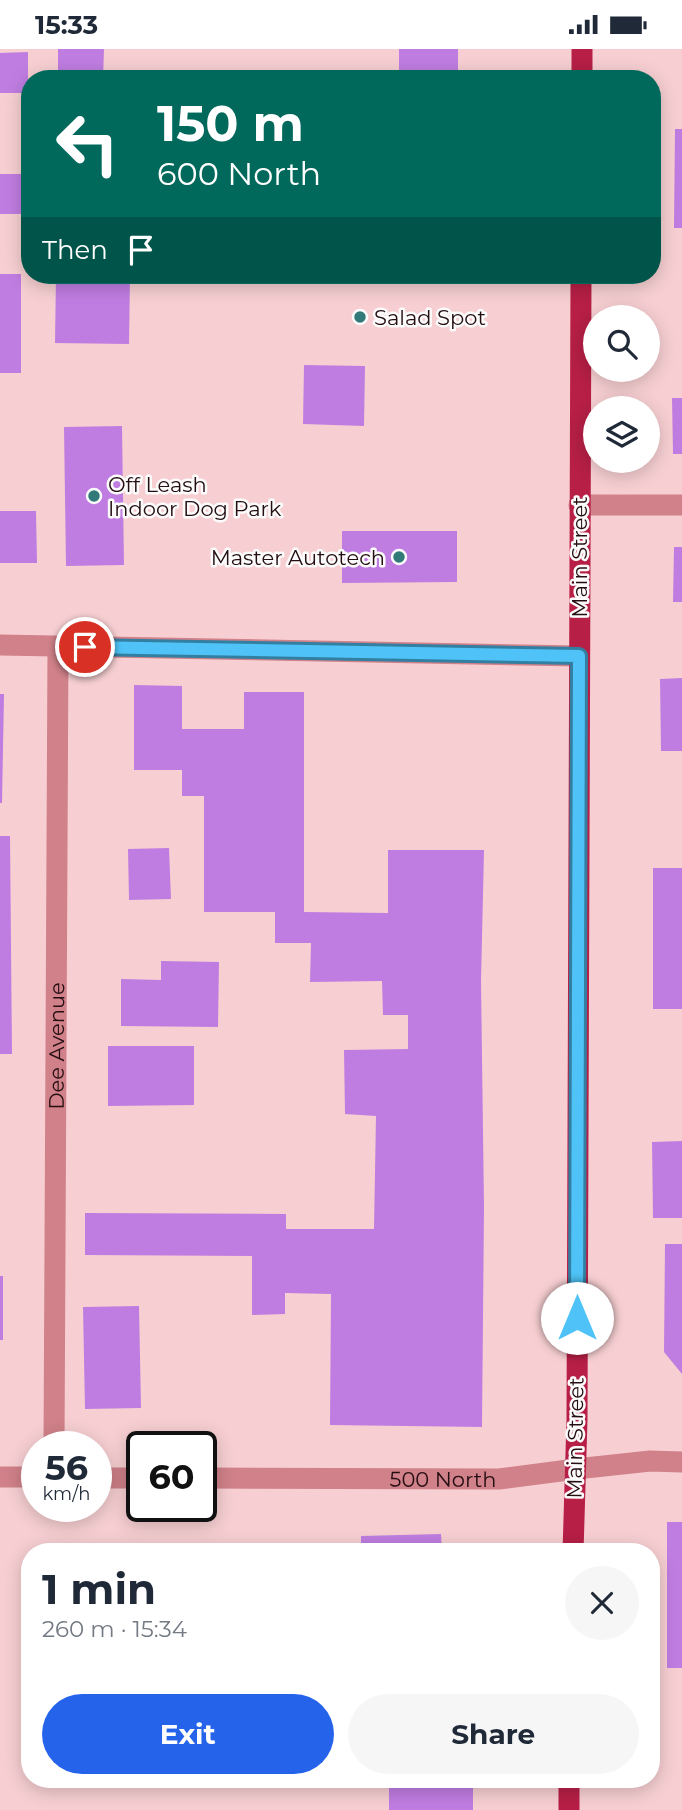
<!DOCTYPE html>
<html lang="en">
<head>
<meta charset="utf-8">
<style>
	:root { --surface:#fff; --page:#f6f6f7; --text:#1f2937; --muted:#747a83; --accent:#2563eb }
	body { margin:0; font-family:Montserrat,sans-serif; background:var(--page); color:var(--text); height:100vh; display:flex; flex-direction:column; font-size:26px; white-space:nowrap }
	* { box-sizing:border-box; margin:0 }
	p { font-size:23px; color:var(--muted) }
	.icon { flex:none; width:38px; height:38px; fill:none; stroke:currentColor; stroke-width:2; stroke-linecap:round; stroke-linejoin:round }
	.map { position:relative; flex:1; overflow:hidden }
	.side { position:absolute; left:21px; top:1494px; width:639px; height:245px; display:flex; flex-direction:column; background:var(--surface); border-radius:28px; box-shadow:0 4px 18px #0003 }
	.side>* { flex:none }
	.banner { position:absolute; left:21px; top:21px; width:640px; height:214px; border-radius:28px; box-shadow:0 4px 18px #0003; background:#00695c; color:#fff; overflow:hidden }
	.buttons { position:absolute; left:583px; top:256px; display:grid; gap:14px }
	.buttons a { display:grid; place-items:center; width:77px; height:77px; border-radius:50%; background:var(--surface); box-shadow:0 4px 18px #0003; font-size:35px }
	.speed { position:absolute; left:21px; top:1382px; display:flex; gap:14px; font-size:35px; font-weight:700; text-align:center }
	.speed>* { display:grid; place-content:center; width:91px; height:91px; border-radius:50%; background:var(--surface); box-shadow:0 4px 18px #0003; line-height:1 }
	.speed small { font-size:18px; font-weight:400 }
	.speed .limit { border:4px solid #111; border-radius:10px; background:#fff; color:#111 }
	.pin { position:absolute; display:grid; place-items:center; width:60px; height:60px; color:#fff; margin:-30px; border:4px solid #fff; border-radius:50%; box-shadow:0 2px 7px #0007 }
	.me { position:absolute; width:77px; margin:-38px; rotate:0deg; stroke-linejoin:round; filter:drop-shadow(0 0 5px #0008) }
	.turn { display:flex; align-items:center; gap:24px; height:147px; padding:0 21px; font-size:32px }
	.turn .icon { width:91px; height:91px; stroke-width:2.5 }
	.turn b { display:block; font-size:49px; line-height:60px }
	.then { display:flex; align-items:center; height:66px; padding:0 21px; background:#0003; gap:14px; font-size:26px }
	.round { display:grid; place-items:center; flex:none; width:74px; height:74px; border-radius:37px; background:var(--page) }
	.overview { display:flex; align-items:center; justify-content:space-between; height:119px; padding:0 21px }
	h1 { font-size:42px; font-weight:700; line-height:52px }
	.action { display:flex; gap:14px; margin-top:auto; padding:14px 21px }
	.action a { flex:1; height:80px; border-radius:42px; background:var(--accent); color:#fff; font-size:28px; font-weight:700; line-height:80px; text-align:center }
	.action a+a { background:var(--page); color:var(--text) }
	.status { display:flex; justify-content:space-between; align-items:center; height:49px; padding:0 35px; background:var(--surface); direction:ltr }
	.status svg { height:19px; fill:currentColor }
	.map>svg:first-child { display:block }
	.building { fill:#bf7de1 }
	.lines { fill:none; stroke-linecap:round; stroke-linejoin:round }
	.minor { stroke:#d08189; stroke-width:21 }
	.tertiary { stroke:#d08189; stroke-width:21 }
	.primary { stroke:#b71f46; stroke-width:21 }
	.route-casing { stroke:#337fa1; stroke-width:18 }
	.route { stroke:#4fc3f7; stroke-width:12 }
	.poi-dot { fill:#317a79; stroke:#fbfbfb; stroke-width:2.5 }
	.labels { text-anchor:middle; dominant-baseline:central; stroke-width:5; stroke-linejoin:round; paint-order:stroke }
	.poi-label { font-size:21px; fill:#240e11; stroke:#fbfbfb; text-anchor:start }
	.street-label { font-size:21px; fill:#240e11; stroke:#fbfbfb }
</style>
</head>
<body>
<div class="status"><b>15:33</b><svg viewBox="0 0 49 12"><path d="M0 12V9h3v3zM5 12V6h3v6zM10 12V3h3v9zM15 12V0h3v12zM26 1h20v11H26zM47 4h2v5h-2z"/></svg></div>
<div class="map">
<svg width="682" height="1761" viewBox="0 0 682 1761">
	<rect width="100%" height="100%" fill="#f7cfd2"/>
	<!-- building -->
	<path class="building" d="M 58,0 L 104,0 L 103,30 L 58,30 Z
		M 399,0 L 458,0 L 458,30 L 399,30 Z
		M 28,3 L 28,44 L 0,44 L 0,4 Z
		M 675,80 L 682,80 L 682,179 L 674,179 Z
		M 0,125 L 29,125 L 29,165 L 0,165 Z
		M 0,225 L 21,225 L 21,324 L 0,324 Z
		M 56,226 L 130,226 L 129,295 L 55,294 Z
		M 304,316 L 365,317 L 364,377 L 303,375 Z
		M 672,349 L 682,349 L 682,405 L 673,405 Z
		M 122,377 L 124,516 L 66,517 L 64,378 Z
		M 0,462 L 36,462 L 37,514 L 0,514 Z
		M 342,482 L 457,482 L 457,533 L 342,534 Z
		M 674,498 L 682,498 L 682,553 L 673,553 Z
		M 682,629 L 682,702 L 661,702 L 660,630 Z
		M 134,636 L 182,637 L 182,680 L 244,680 L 244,643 L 304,643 L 304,863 L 388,864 L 388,801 L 484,801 L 481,932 L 484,1158 L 482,1378 L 330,1376 L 331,1245 L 285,1244 L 285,1265 L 252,1266 L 252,1207 L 85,1206 L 85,1164 L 286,1165 L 286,1180 L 374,1180 L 376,1067 L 345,1065 L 344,1001 L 408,1000 L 408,966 L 383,966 L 382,932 L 310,933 L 311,894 L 275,894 L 275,863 L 204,863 L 204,747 L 182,747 L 182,721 L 134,721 Z
		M 0,645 L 4,645 L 2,754 L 0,754 Z
		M 0,787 L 10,787 L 12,1005 L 0,1005 Z
		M 169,799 L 171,850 L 129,851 L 128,800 Z
		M 653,819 L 682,819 L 682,960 L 653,960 Z
		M 161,912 L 219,913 L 218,978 L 121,977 L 121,930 L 161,931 Z
		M 108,997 L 194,997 L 194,1056 L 108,1057 Z
		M 682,1092 L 682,1169 L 653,1169 L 652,1093 Z
		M 665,1195 L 682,1195 L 682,1325 L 664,1303 Z
		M 0,1227 L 3,1227 L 3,1291 L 0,1291 Z
		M 139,1257 L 141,1359 L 85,1360 L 83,1258 Z
		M 667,1473 L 682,1473 L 682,1619 L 667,1619 Z
		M 441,1485 L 442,1503 L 361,1503 L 361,1487 Z
		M 287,1495 L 326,1496 L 326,1503 L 287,1503 Z
		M 253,1496 L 253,1503 L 227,1503 L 226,1497 Z
		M 156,1499 L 190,1499 L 190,1503 L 156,1503 Z
		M 389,1731 L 473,1731 L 473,1761 L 389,1761 Z"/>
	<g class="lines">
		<!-- minor -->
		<g class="minor">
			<path d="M 579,456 L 682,456"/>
			<path d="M 0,596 L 579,607"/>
			<path id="s1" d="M 54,1398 L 58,598"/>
			<path d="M 0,1428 L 37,1428"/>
			<path d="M 96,1429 L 142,1429"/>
			<path id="s2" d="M 201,1429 L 499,1430 L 576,1420"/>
		</g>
		<!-- tertiary -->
		<path class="tertiary" d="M 576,1420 L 650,1412 L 682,1413"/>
		<!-- primary -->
		<path class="primary" d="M 582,30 L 582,0
			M 573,1503 L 577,1371 L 581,226
			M 569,1761 L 569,1731"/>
	</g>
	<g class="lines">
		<defs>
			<path id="route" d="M 85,598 L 579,607 L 577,1269"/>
		</defs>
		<!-- route casing -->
		<use href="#route" class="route-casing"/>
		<!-- route -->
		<use href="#route" class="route"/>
	</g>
	<!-- markers -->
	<g class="poi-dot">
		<circle cx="360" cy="268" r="7"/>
		<circle cx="94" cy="447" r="7"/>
		<circle cx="399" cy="508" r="7"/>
	</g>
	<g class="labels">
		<!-- poi labels -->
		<g class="poi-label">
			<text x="374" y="268">Salad Spot</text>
			<text x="108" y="435">Off Leash<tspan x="108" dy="24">Indoor Dog Park</tspan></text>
			<text x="385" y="508" text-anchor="end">Master Autotech</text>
		</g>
		<!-- street labels -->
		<g class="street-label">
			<text transform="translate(579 508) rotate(-90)">Main Street</text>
			<text stroke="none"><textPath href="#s1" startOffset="401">Dee Avenue</textPath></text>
			<text transform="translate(575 1389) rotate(-89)">Main Street</text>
			<text stroke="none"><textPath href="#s2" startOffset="242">500 North</textPath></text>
		</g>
	</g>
</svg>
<div class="buttons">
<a><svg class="icon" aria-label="search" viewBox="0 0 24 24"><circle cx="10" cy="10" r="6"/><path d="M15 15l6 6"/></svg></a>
<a><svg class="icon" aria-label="layers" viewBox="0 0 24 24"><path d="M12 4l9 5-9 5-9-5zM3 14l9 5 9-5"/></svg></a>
</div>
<div class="speed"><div>56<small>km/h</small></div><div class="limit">60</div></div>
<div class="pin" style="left:85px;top:598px;background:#d93025"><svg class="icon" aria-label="arrive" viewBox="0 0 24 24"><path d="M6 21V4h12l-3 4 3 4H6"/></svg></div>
<svg class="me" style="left:577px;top:1269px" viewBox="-20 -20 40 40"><circle r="19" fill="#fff"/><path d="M0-13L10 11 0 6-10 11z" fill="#4fc3f7"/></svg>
<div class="banner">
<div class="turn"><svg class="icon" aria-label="left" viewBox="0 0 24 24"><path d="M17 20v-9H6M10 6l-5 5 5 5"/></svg><div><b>150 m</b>600 North</div></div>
<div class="then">Then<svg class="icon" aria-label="arrive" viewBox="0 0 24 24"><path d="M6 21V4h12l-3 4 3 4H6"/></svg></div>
</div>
<section class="side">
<div class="overview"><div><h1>1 min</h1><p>260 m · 15:34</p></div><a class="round"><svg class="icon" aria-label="close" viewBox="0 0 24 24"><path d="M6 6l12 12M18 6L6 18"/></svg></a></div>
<div class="action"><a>Exit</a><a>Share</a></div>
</section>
</div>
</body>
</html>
